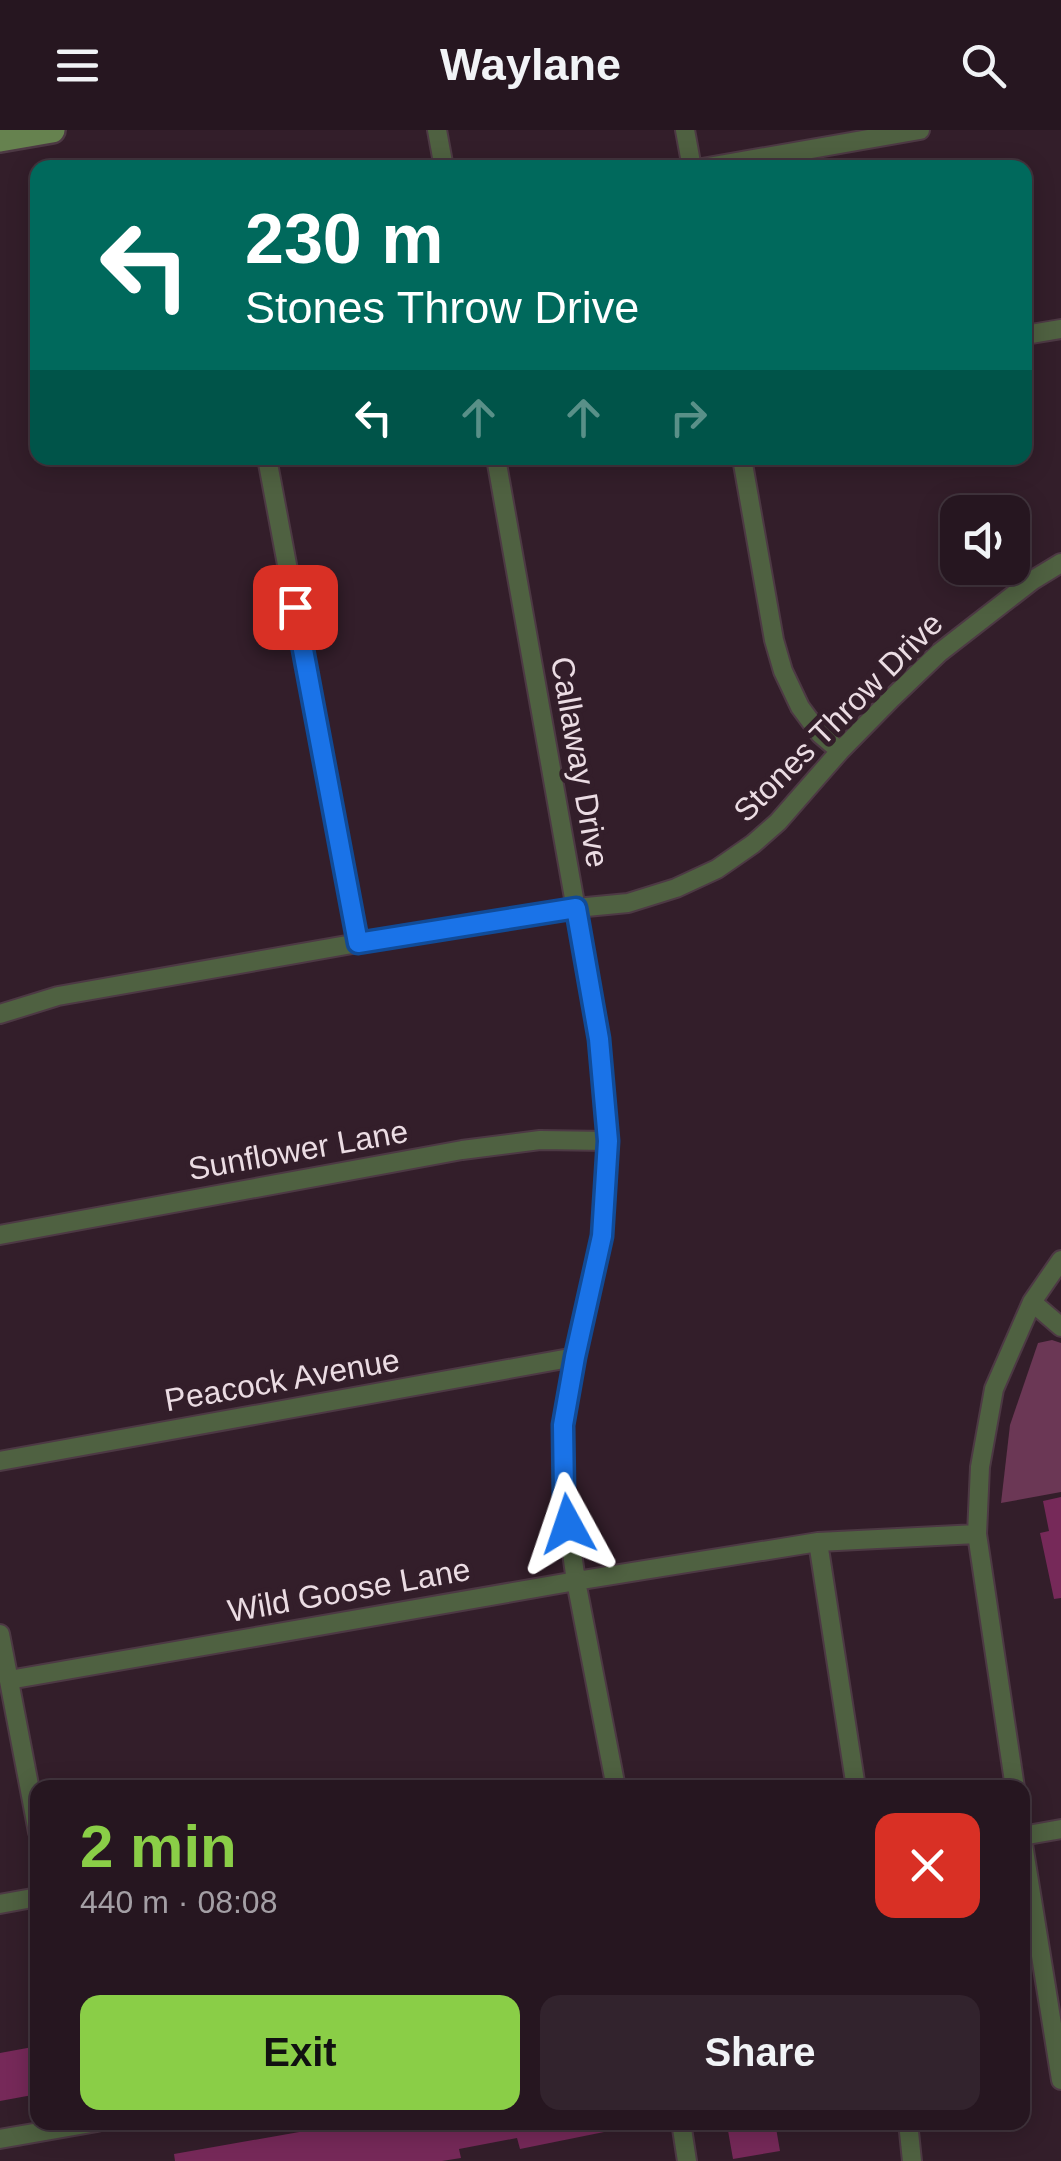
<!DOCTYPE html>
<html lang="en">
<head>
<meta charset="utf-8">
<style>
	:root { --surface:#261620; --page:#32232d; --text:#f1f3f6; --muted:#a49fa5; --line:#42353e; --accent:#8ace47 }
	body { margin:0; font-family:Helvetica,sans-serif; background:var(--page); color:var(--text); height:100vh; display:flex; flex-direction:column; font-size:38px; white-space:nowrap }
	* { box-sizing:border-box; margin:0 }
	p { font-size:32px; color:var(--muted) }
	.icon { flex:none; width:55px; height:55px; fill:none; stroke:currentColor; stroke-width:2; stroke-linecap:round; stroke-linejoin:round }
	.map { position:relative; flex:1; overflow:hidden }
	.panel { position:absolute; left:30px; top:1650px; width:1000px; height:350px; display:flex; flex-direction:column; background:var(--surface); border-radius:20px; box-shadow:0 5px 25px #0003,0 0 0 2px var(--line) }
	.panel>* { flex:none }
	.top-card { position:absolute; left:30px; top:30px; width:1002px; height:305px; border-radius:20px; box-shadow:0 5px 25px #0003,0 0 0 2px var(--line); background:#00695c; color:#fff; overflow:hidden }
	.tools { position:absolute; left:940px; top:365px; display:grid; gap:20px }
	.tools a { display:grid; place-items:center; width:90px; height:90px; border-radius:20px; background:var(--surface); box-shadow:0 5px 25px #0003,0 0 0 2px var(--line); font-size:50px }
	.pin { position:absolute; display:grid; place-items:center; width:85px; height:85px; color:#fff; margin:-42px; border-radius:20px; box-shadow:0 5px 15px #0006 }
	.me { position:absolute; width:110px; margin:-55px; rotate:355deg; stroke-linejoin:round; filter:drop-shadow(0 0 8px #0008) }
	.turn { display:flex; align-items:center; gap:35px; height:210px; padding:0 50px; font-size:45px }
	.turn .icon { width:130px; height:130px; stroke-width:2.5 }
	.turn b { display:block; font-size:70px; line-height:85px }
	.lanes { display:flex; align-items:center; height:95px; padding:0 50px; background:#0003; justify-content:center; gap:50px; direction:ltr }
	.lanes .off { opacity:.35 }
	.round { display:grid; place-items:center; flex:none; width:105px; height:105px; border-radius:20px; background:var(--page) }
	.summary { display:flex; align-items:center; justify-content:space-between; height:170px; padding:0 50px }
	h1 { font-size:60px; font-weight:700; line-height:75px; color:var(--accent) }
	.button { display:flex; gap:20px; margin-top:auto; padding:20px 50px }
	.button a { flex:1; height:115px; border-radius:20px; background:var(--accent); color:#111; font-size:40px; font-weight:700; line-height:115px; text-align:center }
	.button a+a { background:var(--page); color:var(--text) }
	header { display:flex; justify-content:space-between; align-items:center; height:130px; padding:0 50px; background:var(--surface); font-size:45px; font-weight:700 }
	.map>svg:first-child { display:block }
	.green { fill:#6b3755 }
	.building { fill:#762959 }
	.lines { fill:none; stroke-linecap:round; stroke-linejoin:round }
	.street-casing { stroke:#4d3944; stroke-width:22 }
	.secondary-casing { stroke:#4d3944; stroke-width:30 }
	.street { stroke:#4f6141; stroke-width:18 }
	.secondary { stroke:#66824f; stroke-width:25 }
	.route-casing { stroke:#114b97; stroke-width:25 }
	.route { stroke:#1a73e8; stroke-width:18 }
	.labels { text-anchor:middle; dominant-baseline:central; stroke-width:10; stroke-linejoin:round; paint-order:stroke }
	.street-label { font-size:32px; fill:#ebdce3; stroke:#331e2a }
</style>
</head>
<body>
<header><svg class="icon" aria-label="menu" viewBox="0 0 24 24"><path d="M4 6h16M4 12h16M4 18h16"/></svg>Waylane<svg class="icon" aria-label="search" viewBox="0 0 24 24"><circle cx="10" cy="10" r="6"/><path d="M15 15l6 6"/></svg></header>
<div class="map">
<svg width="1061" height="2031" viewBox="0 0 1061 2031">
	<rect width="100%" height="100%" fill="#331e2a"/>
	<!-- green -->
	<path class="green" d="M 1052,1210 L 1061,1213 L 1061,1362 L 1001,1373 L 1010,1295 L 1038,1213 Z"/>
	<!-- building -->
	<path class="building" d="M 1061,1367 L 1061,1468 L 1054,1469 L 1040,1403 L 1049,1401 L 1043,1371 Z
		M 38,1916 L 38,1964 L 0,1971 L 0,1923 Z
		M 356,1992 L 614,1992 L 614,2000 L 520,2019 L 517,2008 L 459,2019 L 461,2028 L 442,2031 L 175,2031 L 174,2024 Z
		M 742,1992 L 775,1992 L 780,2021 L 733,2029 L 727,1995 Z"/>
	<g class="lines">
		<defs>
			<path id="street" d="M 437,0 L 444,38
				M 685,0 L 692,38
				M 702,38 L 920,0
				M 1025,205 L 1061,199
				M 267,328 L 358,813
				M 496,328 L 599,909 L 608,1011 L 602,1106 L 575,1227 L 563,1295 L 564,1367 L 576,1451 L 616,1658
				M 742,328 L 774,510 L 783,541 L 800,577 L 820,604 L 840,621
				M 0,884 L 58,866 L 358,813 L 576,778 L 628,773 L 676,758 L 717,739 L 753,714 L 778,692 L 840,621 L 892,568 L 939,523 L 1033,450 L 1061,433
				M 0,1105 L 462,1020 L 540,1010 L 608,1011
				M 1032,1172 L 1061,1197
				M 0,1331 L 575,1227
				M 818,1412 L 856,1658
				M 0,1504 L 38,1702
				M 9,1550 L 576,1451 L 818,1412 L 977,1404
				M 1015,1658 L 977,1404 L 980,1337 L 994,1259 L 1032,1172 L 1061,1130
				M 1022,1706 L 1061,1699
				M 1022,1708 L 1061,1950
				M 0,1774 L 38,1767
				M 681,1992 L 687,2031
				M 908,1992 L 912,2031
				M 0,2009 L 97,1992"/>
			<path id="secondary" d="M 0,9 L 52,0"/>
		</defs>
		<!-- street casing -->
		<use href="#street" class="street-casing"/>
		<!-- secondary casing -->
		<use href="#secondary" class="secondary-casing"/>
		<!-- street -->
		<use href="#street" class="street"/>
		<!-- secondary -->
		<use href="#secondary" class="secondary"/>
	</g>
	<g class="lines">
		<defs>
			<path id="route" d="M 295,477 L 358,813 L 576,778 L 599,909 L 608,1011 L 602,1106 L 575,1227 L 563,1295 L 564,1366 L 568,1394"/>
		</defs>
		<!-- route casing -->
		<use href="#route" class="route-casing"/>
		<!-- route -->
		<use href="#route" class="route"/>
	</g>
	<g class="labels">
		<!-- street labels -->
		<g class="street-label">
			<text transform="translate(838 587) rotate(-45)">Stones Throw Drive</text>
			<text transform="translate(580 632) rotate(80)">Callaway Drive</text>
			<text transform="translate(298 1020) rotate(-10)">Sunflower Lane</text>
			<text transform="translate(282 1250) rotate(-10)">Peacock Avenue</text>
			<text transform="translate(349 1460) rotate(-10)">Wild Goose Lane</text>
		</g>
	</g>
</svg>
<div class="tools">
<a><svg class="icon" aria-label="sound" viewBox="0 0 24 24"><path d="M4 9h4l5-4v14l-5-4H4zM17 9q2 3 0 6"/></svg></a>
</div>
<div class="pin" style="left:295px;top:477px;background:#d93025"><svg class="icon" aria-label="arrive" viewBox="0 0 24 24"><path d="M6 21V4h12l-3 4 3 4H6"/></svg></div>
<svg class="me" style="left:568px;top:1394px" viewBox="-20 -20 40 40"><path d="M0-17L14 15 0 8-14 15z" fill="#1a73e8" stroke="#fff" stroke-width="4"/></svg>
<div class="top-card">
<div class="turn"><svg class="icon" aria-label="left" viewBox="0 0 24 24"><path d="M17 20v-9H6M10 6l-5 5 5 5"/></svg><div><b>230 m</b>Stones Throw Drive</div></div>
<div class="lanes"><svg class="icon" aria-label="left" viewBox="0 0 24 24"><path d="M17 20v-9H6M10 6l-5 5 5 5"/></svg><svg class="icon off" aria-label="ahead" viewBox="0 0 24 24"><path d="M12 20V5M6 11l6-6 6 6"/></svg><svg class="icon off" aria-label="ahead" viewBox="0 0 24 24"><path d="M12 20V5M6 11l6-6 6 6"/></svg><svg class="icon off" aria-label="right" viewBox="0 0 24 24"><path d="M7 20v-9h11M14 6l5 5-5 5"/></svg></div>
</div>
<section class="panel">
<div class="summary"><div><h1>2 min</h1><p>440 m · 08:08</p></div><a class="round" style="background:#d93025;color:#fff"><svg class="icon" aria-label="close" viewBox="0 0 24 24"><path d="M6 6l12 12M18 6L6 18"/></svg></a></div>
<div class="button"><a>Exit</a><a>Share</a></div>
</section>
</div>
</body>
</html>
